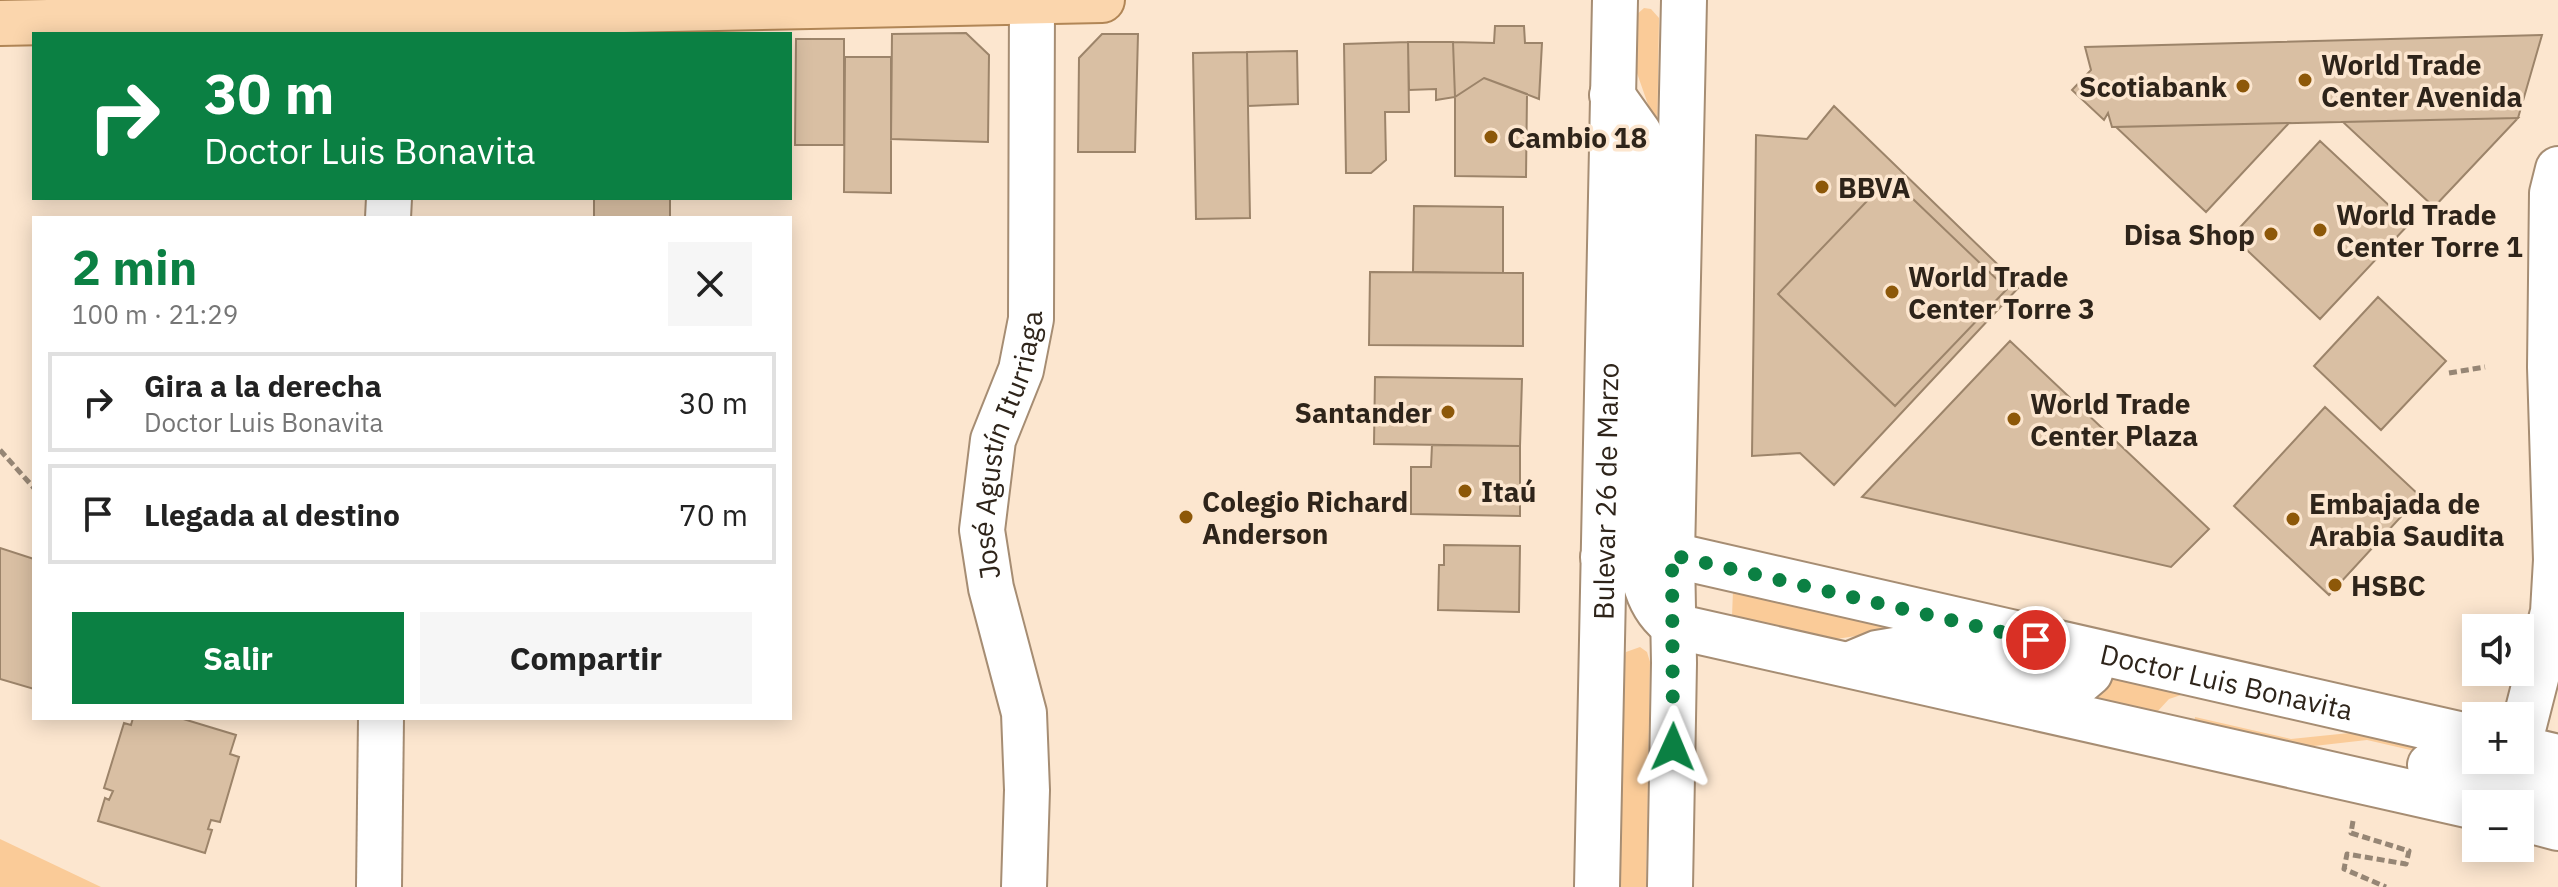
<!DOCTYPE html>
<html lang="es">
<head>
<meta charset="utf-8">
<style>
	:root { --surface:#fff; --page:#f6f6f6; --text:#222; --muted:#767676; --line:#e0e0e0; --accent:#0b8043 }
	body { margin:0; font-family:"IBM Plex Sans",sans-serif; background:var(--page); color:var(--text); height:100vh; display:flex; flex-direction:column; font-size:30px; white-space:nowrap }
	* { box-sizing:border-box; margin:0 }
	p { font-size:26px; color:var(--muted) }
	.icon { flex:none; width:44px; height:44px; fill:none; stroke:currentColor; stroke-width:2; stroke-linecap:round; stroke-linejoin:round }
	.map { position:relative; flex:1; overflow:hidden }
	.panel { position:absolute; left:32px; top:216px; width:760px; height:504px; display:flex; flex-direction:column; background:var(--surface); border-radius:0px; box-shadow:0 4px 20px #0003 }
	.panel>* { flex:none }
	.banner { position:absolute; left:32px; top:32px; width:760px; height:168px; border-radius:0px; box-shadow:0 4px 20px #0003; background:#0b8043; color:#fff; overflow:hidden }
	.buttons { position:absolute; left:2462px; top:614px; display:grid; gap:16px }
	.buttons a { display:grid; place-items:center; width:72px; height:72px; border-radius:0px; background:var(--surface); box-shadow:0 4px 20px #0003; font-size:40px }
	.pin { position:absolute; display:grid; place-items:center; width:68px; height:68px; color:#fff; margin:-34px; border:4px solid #fff; border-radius:50%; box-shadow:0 2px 8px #0007 }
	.me { position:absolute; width:88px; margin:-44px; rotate:1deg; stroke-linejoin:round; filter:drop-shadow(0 0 6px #0008) }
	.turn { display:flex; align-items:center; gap:28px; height:168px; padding:0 40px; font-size:36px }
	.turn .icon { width:104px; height:104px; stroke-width:2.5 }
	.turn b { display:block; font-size:56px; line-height:68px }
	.round { display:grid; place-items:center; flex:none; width:84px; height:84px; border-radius:0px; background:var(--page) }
	.head { display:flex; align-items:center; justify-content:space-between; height:136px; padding:0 40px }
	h1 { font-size:48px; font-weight:700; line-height:60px; color:var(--accent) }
	.action { display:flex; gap:16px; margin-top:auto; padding:16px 40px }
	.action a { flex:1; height:92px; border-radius:0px; background:var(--accent); color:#fff; font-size:32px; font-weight:700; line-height:92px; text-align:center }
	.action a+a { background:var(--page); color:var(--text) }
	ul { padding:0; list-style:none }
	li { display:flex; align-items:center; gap:24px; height:100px; margin:0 16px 12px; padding:0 24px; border:4px solid var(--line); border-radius:0px }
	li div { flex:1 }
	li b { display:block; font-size:30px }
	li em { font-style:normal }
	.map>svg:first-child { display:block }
	.green { fill:#facb98 }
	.building { fill:#d9bfa3; stroke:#9c846a; stroke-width:2 }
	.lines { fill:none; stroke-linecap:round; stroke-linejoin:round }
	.minor-casing { stroke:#a68d73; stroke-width:48 }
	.major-casing { stroke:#b18656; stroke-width:48 }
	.path { stroke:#968675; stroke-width:5; stroke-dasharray:8 4; stroke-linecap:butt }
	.minor { stroke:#fff; stroke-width:44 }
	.major { stroke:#fbd6ad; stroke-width:44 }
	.route { stroke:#0b8043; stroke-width:14; stroke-dasharray:0 25.2 }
	.poi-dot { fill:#8d5809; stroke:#fce6cf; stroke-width:3 }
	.labels { text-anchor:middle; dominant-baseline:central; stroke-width:7; stroke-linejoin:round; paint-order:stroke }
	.poi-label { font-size:28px; font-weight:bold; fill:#2e241a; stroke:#fce6cf; text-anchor:start }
	.street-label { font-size:28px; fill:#2e241a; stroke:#fce6cf }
</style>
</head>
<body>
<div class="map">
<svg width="2558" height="887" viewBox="0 0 2558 887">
	<rect width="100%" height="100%" fill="#fce6cf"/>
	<!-- green -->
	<path class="green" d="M 1644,8 L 1651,9 L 1659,18 L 1651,516 L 1651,113 L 1631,56 L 1635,16 Z
		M 1733,590 L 2065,666 L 1888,631 L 1830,640 L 1732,617 Z
		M 1640,647 L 1647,652 L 1650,662 L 1646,887 L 1619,887 L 1624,660 L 1626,652 Z
		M 2110,677 L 2184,694 L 2169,699 L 2157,712 L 2149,712 L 2070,693 Z
		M 2195,717 L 2291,739 L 2359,732 L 2558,784 L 2367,740 L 2305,747 L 2194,723 Z
		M 0,839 L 101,887 L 0,887 Z"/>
	<!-- building -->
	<path class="building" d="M 1495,26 L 1524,26 L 1525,43 L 1542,43 L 1539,99 L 1484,78 L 1455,97 L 1453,42 L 1494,43 Z
		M 966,33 L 989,55 L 988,142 L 891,139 L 892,34 Z
		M 1102,34 L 1138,34 L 1135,152 L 1078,152 L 1079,58 Z
		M 2542,35 L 2518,118 L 2112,127 L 2108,113 L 2104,120 L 2072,90 L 2091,70 L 2085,47 Z
		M 796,39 L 844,39 L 844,145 L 795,145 Z
		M 1408,42 L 1453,42 L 1455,97 L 1436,100 L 1436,89 L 1409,90 Z
		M 1408,42 L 1409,112 L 1385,112 L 1386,160 L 1371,173 L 1346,173 L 1344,44 Z
		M 1297,51 L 1298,104 L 1248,106 L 1247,52 Z
		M 1247,52 L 1250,218 L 1196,219 L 1193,53 Z
		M 845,57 L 891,57 L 891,193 L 844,192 Z
		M 1484,78 L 1527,94 L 1526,177 L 1455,176 L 1455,97 Z
		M 1834,106 L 2020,286 L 1834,485 L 1800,453 L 1752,456 L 1756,135 L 1807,139 Z
		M 2518,118 L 2434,207 L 2343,122 Z
		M 2289,123 L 2206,212 L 2116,127 Z
		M 2320,141 L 2409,224 L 2320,319 L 2232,236 Z
		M 1890,177 L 2007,289 L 1895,406 L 1778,294 Z
		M 594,198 L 670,198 L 670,218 L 594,218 Z
		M 1414,206 L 1503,207 L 1503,273 L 1413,272 Z
		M 1370,272 L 1523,273 L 1523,346 L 1369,345 Z
		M 2378,297 L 2446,361 L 2381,430 L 2314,366 Z
		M 2010,341 L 2209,529 L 2171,567 L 1862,497 Z
		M 1375,377 L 1522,379 L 1520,446 L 1374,444 Z
		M 2325,407 L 2420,496 L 2329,595 L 2234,506 Z
		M 1432,445 L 1520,446 L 1520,516 L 1411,514 L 1411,467 L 1431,467 Z
		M 1444,545 L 1520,546 L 1519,612 L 1438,610 L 1439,565 L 1444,565 Z
		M 0,548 L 34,559 L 34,689 L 0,679 Z
		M 133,718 L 180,718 L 236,735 L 230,754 L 239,757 L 220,822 L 211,820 L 208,829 L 212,830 L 205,853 L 98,821 L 105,798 L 109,800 L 113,791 L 104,788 L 124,723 L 131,725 Z"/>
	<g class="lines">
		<defs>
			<g id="minor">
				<path d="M 1612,95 L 1639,133 L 1642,178 L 1636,527 C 1641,563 1642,604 1674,626 L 2476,807"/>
				<path d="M 388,218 L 389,198"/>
				<path id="s1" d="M 1603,557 L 1672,555 L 2476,738"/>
				<path d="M 1853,663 L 1877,653 L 1913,647 L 2077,684 L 2090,673 L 2096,654"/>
				<path d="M 2520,741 L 2553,612 L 2556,560 L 2550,367 L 2552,193 L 2558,169"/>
				<path d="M 2520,748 L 2558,757"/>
				<path d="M 2430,765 L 2558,794"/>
				<path d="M 2520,818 L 2558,828"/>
				<path d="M 379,887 L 381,718"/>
				<path id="s2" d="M 1024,887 L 1027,790 L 1024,713 L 991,588 L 982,530 L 993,440 L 1021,370 L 1031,319 L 1032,0"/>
				<path id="s3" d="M 1597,887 L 1615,0"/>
				<path d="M 1670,887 L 1674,663 L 1672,555 L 1684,0"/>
			</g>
			<path id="major" d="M 0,23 L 1102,0"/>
		</defs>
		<!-- minor casing -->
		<use href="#minor" class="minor-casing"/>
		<!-- major casing -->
		<use href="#major" class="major-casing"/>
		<!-- path -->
		<path class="path" d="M 2449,373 L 2485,367
			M 0,450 L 34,488
			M 2353,821 L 2351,833 L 2409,851 L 2406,864 L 2347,854 L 2344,869 L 2386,887"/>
		<!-- minor -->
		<use href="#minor" class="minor"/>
		<!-- major -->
		<use href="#major" class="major"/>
	</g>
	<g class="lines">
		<!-- route -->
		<path class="route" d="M 1673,747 L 1672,555 L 2036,640"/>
	</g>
	<!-- markers -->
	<g class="poi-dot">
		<circle cx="2305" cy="80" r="8"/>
		<circle cx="2243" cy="86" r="8"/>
		<circle cx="1491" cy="137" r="8"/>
		<circle cx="1822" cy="187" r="8"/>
		<circle cx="2320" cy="230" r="8"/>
		<circle cx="2271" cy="234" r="8"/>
		<circle cx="1892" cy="292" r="8"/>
		<circle cx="1448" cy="412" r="8"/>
		<circle cx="2014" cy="419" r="8"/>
		<circle cx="1465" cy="491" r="8"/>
		<circle cx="1186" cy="517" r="8"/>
		<circle cx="2293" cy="519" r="8"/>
		<circle cx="2335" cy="585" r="8"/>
	</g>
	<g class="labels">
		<!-- poi labels -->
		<g class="poi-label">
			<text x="2321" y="64">World Trade<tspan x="2321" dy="32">Center Avenida</tspan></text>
			<text x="2227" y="86" text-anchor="end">Scotiabank</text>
			<text x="1507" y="137">Cambio 18</text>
			<text x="1838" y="187">BBVA</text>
			<text x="2336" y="214">World Trade<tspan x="2336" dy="32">Center Torre 1</tspan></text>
			<text x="2255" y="234" text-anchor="end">Disa Shop</text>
			<text x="1908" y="276">World Trade<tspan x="1908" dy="32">Center Torre 3</tspan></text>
			<text x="2030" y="403">World Trade<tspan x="2030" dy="32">Center Plaza</tspan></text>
			<text x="1432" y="412" text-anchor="end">Santander</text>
			<text x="1481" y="491">Itaú</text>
			<text x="1202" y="501">Colegio Richard<tspan x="1202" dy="32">Anderson</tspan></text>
			<text x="2309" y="503">Embajada de<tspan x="2309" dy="32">Arabia Saudita</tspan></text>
			<text x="2351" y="585">HSBC</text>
		</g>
		<!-- street labels -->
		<g class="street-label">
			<text stroke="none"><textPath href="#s2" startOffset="450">José Agustín Iturriaga</textPath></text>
			<text stroke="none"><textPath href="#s3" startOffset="396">Bulevar 26 de Marzo</textPath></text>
			<text stroke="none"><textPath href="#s1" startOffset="638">Doctor Luis Bonavita</textPath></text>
		</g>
	</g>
</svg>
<div class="buttons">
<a><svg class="icon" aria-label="sound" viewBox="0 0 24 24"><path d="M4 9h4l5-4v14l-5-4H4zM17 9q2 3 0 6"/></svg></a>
<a>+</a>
<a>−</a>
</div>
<div class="pin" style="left:2036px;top:640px;background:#d93025"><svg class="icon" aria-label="arrive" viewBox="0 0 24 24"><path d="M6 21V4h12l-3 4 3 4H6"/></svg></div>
<svg class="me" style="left:1673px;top:747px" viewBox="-20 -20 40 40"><path d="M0-17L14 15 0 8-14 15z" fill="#0b8043" stroke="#fff" stroke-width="4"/></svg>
<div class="banner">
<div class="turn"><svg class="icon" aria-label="right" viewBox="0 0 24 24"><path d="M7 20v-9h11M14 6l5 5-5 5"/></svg><div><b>30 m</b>Doctor Luis Bonavita</div></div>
</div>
<section class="panel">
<div class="head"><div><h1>2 min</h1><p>100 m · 21:29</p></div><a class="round"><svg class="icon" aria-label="close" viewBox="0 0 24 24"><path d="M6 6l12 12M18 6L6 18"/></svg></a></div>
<ul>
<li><svg class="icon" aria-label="right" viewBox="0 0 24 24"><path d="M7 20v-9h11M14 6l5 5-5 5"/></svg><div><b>Gira a la derecha</b><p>Doctor Luis Bonavita</p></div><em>30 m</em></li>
<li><svg class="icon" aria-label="arrive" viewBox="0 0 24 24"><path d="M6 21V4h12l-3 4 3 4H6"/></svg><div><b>Llegada al destino</b></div><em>70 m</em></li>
</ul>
<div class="action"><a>Salir</a><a>Compartir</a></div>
</section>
</div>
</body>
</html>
